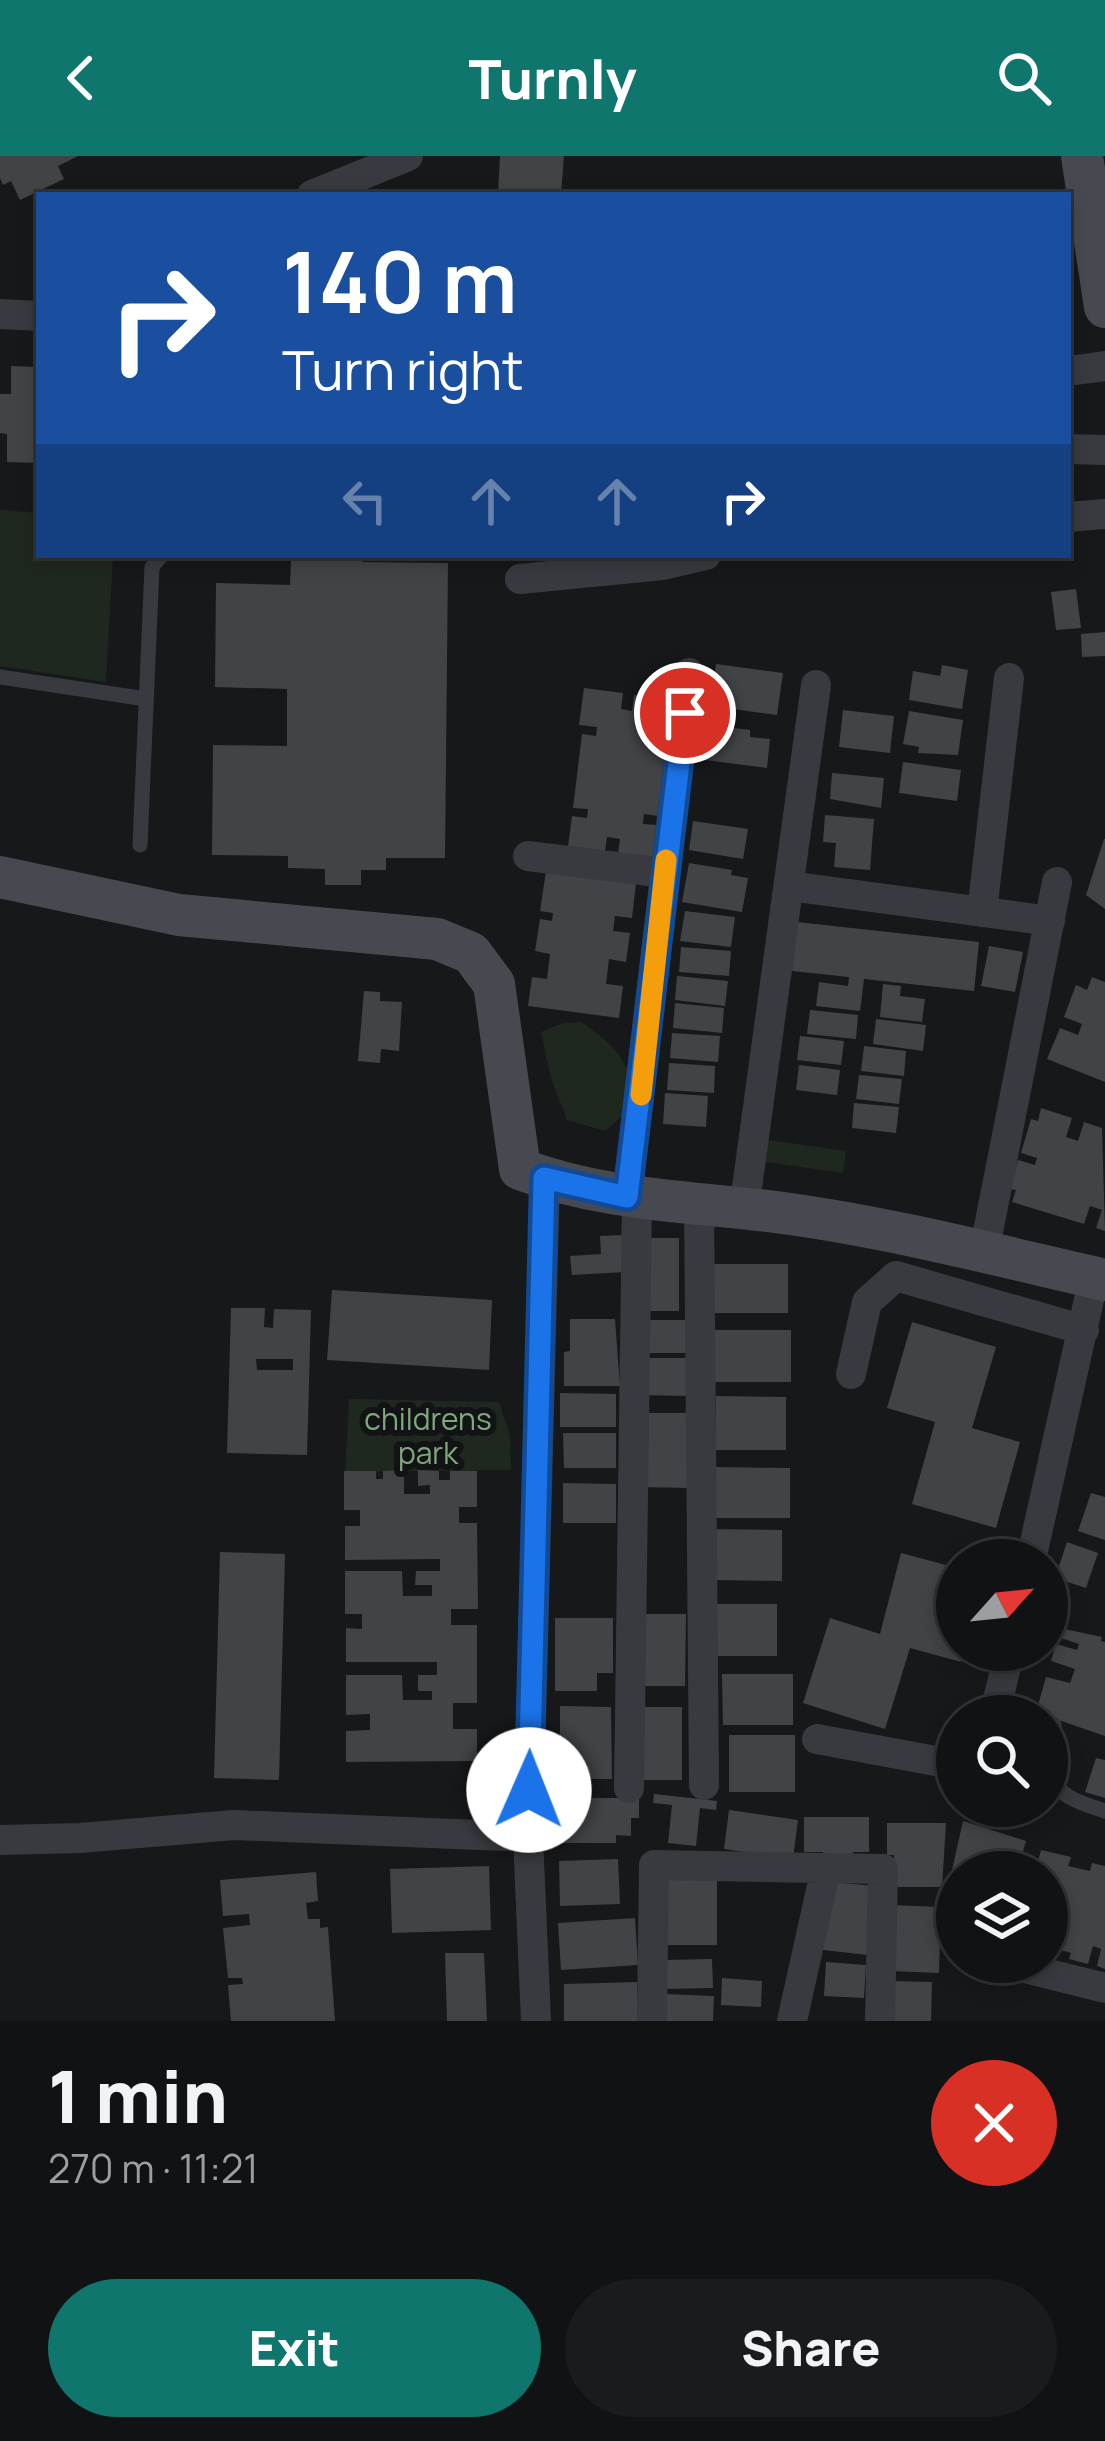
<!DOCTYPE html>
<html lang="en">
<head>
<meta charset="utf-8">
<style>
	:root { --surface:#111214; --page:#1a1b1d; --text:#f1f3f6; --muted:#9c9ea0; --line:#303234; --accent:#0f766e }
	body { margin:0; font-family:Manrope,sans-serif; background:var(--page); color:var(--text); height:100vh; display:flex; flex-direction:column; font-size:45px; white-space:nowrap }
	* { box-sizing:border-box; margin:0 }
	p { font-size:39px; color:var(--muted) }
	.icon { flex:none; width:66px; height:66px; fill:none; stroke:currentColor; stroke-width:2; stroke-linecap:round; stroke-linejoin:round }
	.map { position:relative; height:1865px; overflow:hidden }
	.sheet { display:flex; flex-direction:column; background:var(--surface); flex:1 }
	.sheet>* { flex:none }
	.top-card { position:absolute; left:36px; top:36px; width:1035px; height:366px; border-radius:0px; box-shadow:0 6px 18px #0003,0 0 0 3px var(--line); background:#1a4fa0; color:#fff; overflow:hidden }
	.needle { width:78px; rotate:63deg }
	.tools { position:absolute; left:936px; top:1383px; display:grid; gap:24px }
	.tools a { display:grid; place-items:center; width:132px; height:132px; border-radius:50%; background:var(--surface); box-shadow:0 6px 18px #0003,0 0 0 3px var(--line); font-size:60px }
	.pin { position:absolute; display:grid; place-items:center; width:102px; height:102px; color:#fff; margin:-51px; border:6px solid #fff; border-radius:50%; box-shadow:0 3px 12px #0007 }
	.me { position:absolute; width:132px; margin:-66px; rotate:1deg; stroke-linejoin:round; filter:drop-shadow(0 0 9px #0008) }
	.turn { display:flex; align-items:center; gap:42px; height:252px; padding:0 48px; font-size:54px }
	.turn .icon { width:156px; height:156px; stroke-width:2.5 }
	.turn b { display:block; font-size:84px; line-height:102px }
	.lanes { display:flex; align-items:center; height:114px; padding:0 48px; background:#0003; justify-content:center; gap:60px; direction:ltr }
	.lanes .off { opacity:.35 }
	.round { display:grid; place-items:center; flex:none; width:126px; height:126px; border-radius:63px; background:var(--page) }
	.head { display:flex; align-items:center; justify-content:space-between; height:204px; padding:0 48px }
	h1 { font-size:72px; font-weight:800; line-height:90px }
	.primary-button { display:flex; gap:24px; margin-top:auto; padding:24px 48px }
	.primary-button a { flex:1; height:138px; border-radius:72px; background:var(--accent); color:#fff; font-size:48px; font-weight:800; line-height:138px; text-align:center }
	.primary-button a+a { background:var(--page); color:var(--text) }
	header { display:flex; justify-content:space-between; align-items:center; height:156px; padding:0 48px; background:var(--accent); color:#fff; font-size:54px; font-weight:800 }
	.map>svg:first-child { display:block }
	.green { fill:#1f281f }
	.building { fill:#414347; fill-rule:evenodd }
	.lines { fill:none; stroke-linecap:round; stroke-linejoin:round }
	.lane { stroke:#383a3f; stroke-width:15 }
	.street { stroke:#383a3f; stroke-width:30 }
	.secondary { stroke:#46494f; stroke-width:42 }
	.route-casing { stroke:#114b97; stroke-width:30 }
	.route { stroke:#1a73e8; stroke-width:21 }
	.slow { stroke:#f59e0b; stroke-width:21 }
	.labels { text-anchor:middle; dominant-baseline:central; stroke-width:12; stroke-linejoin:round; paint-order:stroke }
	.park-label { font-size:30px; fill:#81a77e; stroke:#121315 }
</style>
</head>
<body>
<header><svg class="icon" aria-label="back" viewBox="0 0 24 24"><path d="M15 5l-7 7 7 7"/></svg>Turnly<svg class="icon" aria-label="search" viewBox="0 0 24 24"><circle cx="10" cy="10" r="6"/><path d="M15 15l6 6"/></svg></header>
<div class="map">
<svg width="1105" height="1865" viewBox="0 0 1105 1865">
	<rect width="100%" height="100%" fill="#17181a"/>
	<!-- green -->
	<path class="green" d="M 0,354 L 39,357 L 39,399 L 113,399 L 106,526 L 0,510 Z
		M 581,866 C 609,884 645,915 626,954 C 622,961 611,969 605,975 L 567,964 L 550,919 L 541,876 L 563,867 Z
		M 762,983 L 846,995 L 843,1017 L 759,1005 Z
		M 349,1243 L 499,1246 L 510,1279 L 511,1314 L 345,1316 Z"/>
	<!-- building -->
	<path class="building" d="M 0,0 L 78,0 L 58,10 L 64,23 L 20,44 L 11,25 L 3,29 L 0,22 Z
		M 500,0 L 564,0 L 561,39 L 498,37 Z
		M 11,210 L 39,211 L 39,307 L 7,306 L 7,278 L 0,277 L 0,238 L 11,238 Z
		M 328,399 L 362,399 L 362,406 L 448,407 L 445,702 L 386,702 L 386,714 L 361,714 L 361,729 L 325,729 L 325,713 L 288,712 L 288,700 L 212,699 L 213,589 L 287,590 L 287,533 L 215,531 L 216,427 L 290,429 L 291,405 L 328,405 Z
		M 1076,433 L 1081,472 L 1056,474 L 1051,436 Z
		M 1105,476 L 1105,500 L 1082,501 L 1081,478 Z
		M 716,508 L 783,517 L 777,559 L 710,550 Z
		M 942,509 L 968,514 L 962,553 L 909,544 L 913,515 L 940,520 Z
		M 584,532 L 623,537 L 621,553 L 632,555 L 634,539 L 673,544 L 668,577 L 652,575 L 651,583 L 667,585 L 658,660 L 644,658 L 643,668 L 657,669 L 653,701 L 618,697 L 620,683 L 607,681 L 605,695 L 568,690 L 572,660 L 587,662 L 588,653 L 573,652 L 582,578 L 596,580 L 597,571 L 579,569 Z
		M 843,554 L 894,560 L 890,597 L 839,591 Z
		M 909,555 L 963,564 L 958,599 L 918,597 L 919,591 L 903,588 Z
		M 709,569 L 750,574 L 750,581 L 770,583 L 767,612 L 705,604 Z
		M 903,606 L 961,614 L 957,645 L 899,637 Z
		M 832,617 L 884,622 L 881,652 L 830,643 Z
		M 825,659 L 874,663 L 870,714 L 834,711 L 836,687 L 823,686 Z
		M 693,665 L 748,673 L 743,703 L 689,694 Z
		M 1104,683 L 1105,683 L 1105,753 L 1086,739 Z
		M 689,707 L 732,714 L 731,719 L 748,722 L 742,756 L 682,746 Z
		M 546,715 L 636,727 L 632,762 L 615,760 L 613,775 L 630,777 L 626,806 L 609,803 L 606,828 L 623,830 L 619,862 L 528,850 L 532,821 L 547,823 L 550,798 L 535,795 L 540,763 L 552,765 L 553,757 L 540,755 Z
		M 685,755 L 735,761 L 731,791 L 680,785 Z
		M 797,766 L 979,786 L 974,835 L 864,823 L 860,855 L 816,850 L 819,826 L 848,830 L 849,821 L 792,815 Z
		M 989,790 L 1023,796 L 1015,836 L 981,830 Z
		M 681,791 L 731,795 L 729,820 L 679,816 Z
		M 677,820 L 728,825 L 725,850 L 675,844 Z
		M 1092,821 L 1105,826 L 1105,926 L 1047,903 L 1060,872 L 1078,879 L 1082,868 L 1064,861 L 1076,829 L 1087,834 Z
		M 883,828 L 901,830 L 900,840 L 925,843 L 922,866 L 880,861 Z
		M 364,835 L 380,836 L 380,845 L 402,846 L 399,895 L 381,893 L 380,907 L 358,905 Z
		M 675,847 L 724,852 L 722,877 L 673,872 Z
		M 810,854 L 858,859 L 856,883 L 807,878 Z
		M 876,863 L 926,869 L 923,895 L 873,888 Z
		M 672,877 L 720,880 L 718,906 L 670,902 Z
		M 800,880 L 844,885 L 841,909 L 797,904 Z
		M 864,890 L 906,895 L 904,920 L 861,915 Z
		M 669,907 L 715,910 L 714,937 L 667,934 Z
		M 799,909 L 840,914 L 837,939 L 796,934 Z
		M 859,919 L 902,923 L 899,948 L 856,943 Z
		M 665,937 L 708,940 L 706,971 L 663,968 Z
		M 854,947 L 899,951 L 896,977 L 852,972 Z
		M 1041,952 L 1072,962 L 1066,981 L 1078,985 L 1084,966 L 1102,972 L 1105,1075 L 1096,1072 L 1102,1054 L 1090,1050 L 1084,1068 L 1012,1046 L 1016,1034 L 1010,1033 L 1018,1004 L 1035,1009 L 1037,1002 L 1021,997 L 1031,963 L 1038,965 Z
		M 623,1079 L 625,1116 L 572,1119 L 570,1100 L 601,1098 L 600,1080 Z
		M 643,1082 L 679,1082 L 679,1155 L 643,1155 Z
		M 712,1108 L 788,1108 L 788,1157 L 712,1157 Z
		M 332,1134 L 492,1144 L 489,1214 L 327,1204 Z
		M 231,1152 L 265,1152 L 264,1171 L 273,1172 L 274,1153 L 311,1154 L 307,1299 L 227,1297 ZM 256,1203 L 293,1203 L 293,1214 L 257,1214 Z
		M 570,1163 L 615,1163 L 620,1230 L 564,1230 L 564,1196 L 570,1195 Z
		M 642,1164 L 686,1164 L 686,1197 L 642,1197 Z
		M 912,1166 L 996,1191 L 972,1272 L 1020,1286 L 996,1372 L 912,1348 L 935,1266 L 887,1252 Z
		M 713,1174 L 791,1174 L 791,1226 L 713,1226 Z
		M 637,1202 L 688,1202 L 688,1240 L 637,1239 Z
		M 560,1237 L 616,1238 L 616,1271 L 560,1271 Z
		M 716,1240 L 786,1241 L 786,1294 L 716,1294 Z
		M 639,1257 L 688,1257 L 688,1332 L 639,1331 Z
		M 563,1277 L 616,1277 L 616,1312 L 564,1312 Z
		M 713,1311 L 790,1312 L 790,1362 L 713,1362 Z
		M 404,1314 L 404,1338 L 430,1338 L 430,1329 L 418,1330 L 418,1314 L 439,1315 L 439,1324 L 450,1324 L 450,1315 L 477,1315 L 477,1351 L 459,1351 L 459,1367 L 477,1367 L 478,1453 L 451,1453 L 451,1469 L 477,1469 L 477,1547 L 453,1547 L 453,1573 L 477,1573 L 477,1605 L 346,1606 L 346,1575 L 370,1574 L 370,1558 L 346,1559 L 346,1519 L 402,1519 L 403,1544 L 432,1544 L 432,1535 L 418,1535 L 418,1519 L 437,1519 L 437,1506 L 346,1506 L 346,1472 L 362,1473 L 362,1458 L 345,1458 L 345,1415 L 402,1415 L 403,1440 L 432,1440 L 432,1429 L 415,1429 L 416,1415 L 440,1415 L 440,1403 L 345,1404 L 345,1370 L 360,1370 L 360,1354 L 344,1354 L 344,1315 L 376,1315 L 376,1323 L 383,1323 L 383,1315 Z
		M 563,1327 L 616,1328 L 616,1367 L 563,1367 Z
		M 1091,1337 L 1105,1341 L 1105,1384 L 1078,1375 Z
		M 711,1373 L 782,1374 L 782,1425 L 711,1424 Z
		M 1067,1386 L 1098,1397 L 1086,1432 L 1055,1422 Z
		M 220,1396 L 285,1398 L 279,1624 L 214,1622 Z
		M 901,1397 L 957,1412 L 957,1494 L 964,1494 L 961,1506 L 910,1492 L 885,1573 L 803,1547 L 830,1462 L 880,1478 Z
		M 713,1448 L 777,1448 L 777,1500 L 713,1500 Z
		M 641,1458 L 686,1458 L 685,1530 L 641,1530 Z
		M 555,1462 L 613,1462 L 613,1517 L 597,1517 L 597,1535 L 555,1535 Z
		M 1060,1472 L 1102,1481 L 1101,1485 L 1105,1486 L 1105,1580 L 1047,1560 L 1035,1560 L 1046,1521 L 1070,1527 L 1075,1513 L 1051,1505 L 1056,1488 L 1077,1494 L 1079,1488 L 1058,1481 Z
		M 722,1518 L 793,1518 L 793,1569 L 723,1569 Z
		M 560,1550 L 611,1551 L 612,1623 L 560,1623 Z
		M 639,1551 L 682,1551 L 682,1624 L 639,1624 Z
		M 729,1579 L 795,1579 L 795,1636 L 729,1636 Z
		M 1096,1602 L 1105,1604 L 1105,1642 L 1085,1636 Z
		M 654,1638 L 717,1645 L 716,1654 L 700,1652 L 696,1690 L 668,1687 L 672,1649 L 653,1647 Z
		M 556,1642 L 639,1642 L 639,1662 L 631,1662 L 631,1680 L 616,1679 L 616,1687 L 556,1687 Z
		M 729,1654 L 798,1664 L 793,1703 L 724,1693 Z
		M 804,1661 L 869,1661 L 869,1696 L 853,1696 L 852,1702 L 823,1708 L 823,1696 L 804,1696 Z
		M 963,1665 L 1026,1685 L 1017,1716 L 952,1714 Z
		M 887,1667 L 946,1667 L 942,1731 L 894,1731 L 894,1699 L 887,1699 Z
		M 1041,1694 L 1071,1701 L 1068,1710 L 1090,1715 L 1092,1707 L 1105,1710 L 1105,1813 L 1097,1810 L 1101,1793 L 1093,1790 L 1088,1808 L 1069,1803 L 1071,1797 L 1047,1790 L 1047,1751 L 1051,1753 L 1054,1744 L 1047,1742 L 1047,1716 L 1035,1716 Z
		M 618,1703 L 620,1748 L 560,1750 L 559,1705 Z
		M 489,1710 L 491,1774 L 392,1777 L 390,1713 Z
		M 316,1716 L 318,1745 L 306,1747 L 308,1763 L 320,1763 L 320,1772 L 328,1771 L 335,1865 L 231,1865 L 228,1829 L 243,1828 L 242,1822 L 228,1822 L 223,1772 L 250,1769 L 249,1758 L 223,1760 L 220,1724 Z
		M 661,1720 L 717,1721 L 717,1789 L 661,1789 Z
		M 830,1726 L 875,1730 L 868,1799 L 823,1794 Z
		M 891,1749 L 941,1751 L 939,1817 L 889,1815 Z
		M 635,1762 L 638,1809 L 561,1814 L 558,1767 Z
		M 445,1797 L 484,1797 L 487,1865 L 447,1865 Z
		M 712,1803 L 713,1832 L 664,1833 L 664,1804 Z
		M 826,1806 L 866,1809 L 864,1842 L 824,1840 Z
		M 722,1822 L 762,1825 L 761,1851 L 721,1849 Z
		M 891,1825 L 932,1826 L 931,1865 L 890,1865 Z
		M 637,1826 L 638,1865 L 564,1865 L 564,1828 Z
		M 665,1838 L 714,1840 L 713,1865 L 664,1865 Z"/>
	<g class="lines">
		<!-- lane -->
		<path class="lane" d="M 0,521 L 146,543
			M 140,689 L 152,411 L 162,399
			M 1047,1607 L 1054,1569
			M 1047,1611 C 1056,1641 1077,1646 1105,1655"/>
		<!-- street -->
		<path class="street" d="M 312,39 L 408,0
			M 0,158 L 39,160
			M 1068,215 L 1105,210
			M 1068,293 L 1105,294
			M 1068,361 L 1105,358
			M 520,423 L 663,409 L 706,399
			M 528,700 L 665,717
			M 789,730 L 1050,765
			M 982,756 L 1009,522
			M 627,1041 L 689,517
			M 699,1049 L 704,1629
			M 744,1053 L 816,529
			M 984,1096 L 1057,726
			M 851,1218 L 867,1146 L 896,1120 L 1084,1174
			M 1031,1404 L 1094,1121
			M 994,1560 L 1010,1494
			M 817,1583 L 957,1609
			M 629,1632 L 637,1044
			M 0,1684 L 80,1682 L 234,1669 L 528,1681
			M 1015,1806 L 1017,1810 L 1105,1832
			M 536,1865 L 528,1681 L 545,1022
			M 652,1865 L 654,1709 L 883,1713 L 880,1865
			M 792,1865 L 826,1712"/>
		<!-- secondary -->
		<path class="secondary" d="M 1082,0 L 1105,151
			M 0,721 L 179,759 L 437,783 L 471,797 L 494,828 L 520,1013 C 607,1046 699,1045 790,1058 C 897,1073 1000,1100 1105,1124"/>
	</g>
	<g class="lines">
		<defs>
			<path id="route" d="M 529,1634 L 544,1022 L 627,1041 L 685,557"/>
		</defs>
		<!-- route casing -->
		<use href="#route" class="route-casing"/>
		<!-- route -->
		<use href="#route" class="route"/>
		<!-- slow -->
		<path class="slow" d="M 641,939 L 666,704"/>
	</g>
	<g class="labels">
		<!-- park labels -->
		<g class="park-label">
			<text x="428" y="1262">childrens<tspan x="428" dy="34">park</tspan></text>
		</g>
	</g>
</svg>
<div class="tools">
<a><svg class="needle" viewBox="-14 -14 28 28"><path d="M0-13l5 13h-10z" fill="#e53935"/><path d="M0 13l5-13h-10z" fill="#9c9ea0"/></svg></a>
<a><svg class="icon" aria-label="search" viewBox="0 0 24 24"><circle cx="10" cy="10" r="6"/><path d="M15 15l6 6"/></svg></a>
<a><svg class="icon" aria-label="layers" viewBox="0 0 24 24"><path d="M12 4l9 5-9 5-9-5zM3 14l9 5 9-5"/></svg></a>
</div>
<div class="pin" style="left:685px;top:557px;background:#d93025"><svg class="icon" aria-label="arrive" viewBox="0 0 24 24"><path d="M6 21V4h12l-3 4 3 4H6"/></svg></div>
<svg class="me" style="left:529px;top:1634px" viewBox="-20 -20 40 40"><circle r="19" fill="#fff"/><path d="M0-13L10 11 0 6-10 11z" fill="#1a73e8"/></svg>
<div class="top-card">
<div class="turn"><svg class="icon" aria-label="right" viewBox="0 0 24 24"><path d="M7 20v-9h11M14 6l5 5-5 5"/></svg><div><b>140 m</b>Turn right</div></div>
<div class="lanes"><svg class="icon off" aria-label="left" viewBox="0 0 24 24"><path d="M17 20v-9H6M10 6l-5 5 5 5"/></svg><svg class="icon off" aria-label="ahead" viewBox="0 0 24 24"><path d="M12 20V5M6 11l6-6 6 6"/></svg><svg class="icon off" aria-label="ahead" viewBox="0 0 24 24"><path d="M12 20V5M6 11l6-6 6 6"/></svg><svg class="icon" aria-label="right" viewBox="0 0 24 24"><path d="M7 20v-9h11M14 6l5 5-5 5"/></svg></div>
</div>
</div>
<section class="sheet">
<div class="head"><div><h1>1 min</h1><p>270 m · 11:21</p></div><a class="round" style="background:#d93025;color:#fff"><svg class="icon" aria-label="close" viewBox="0 0 24 24"><path d="M6 6l12 12M18 6L6 18"/></svg></a></div>
<div class="primary-button"><a>Exit</a><a>Share</a></div>
</section>
</body>
</html>
